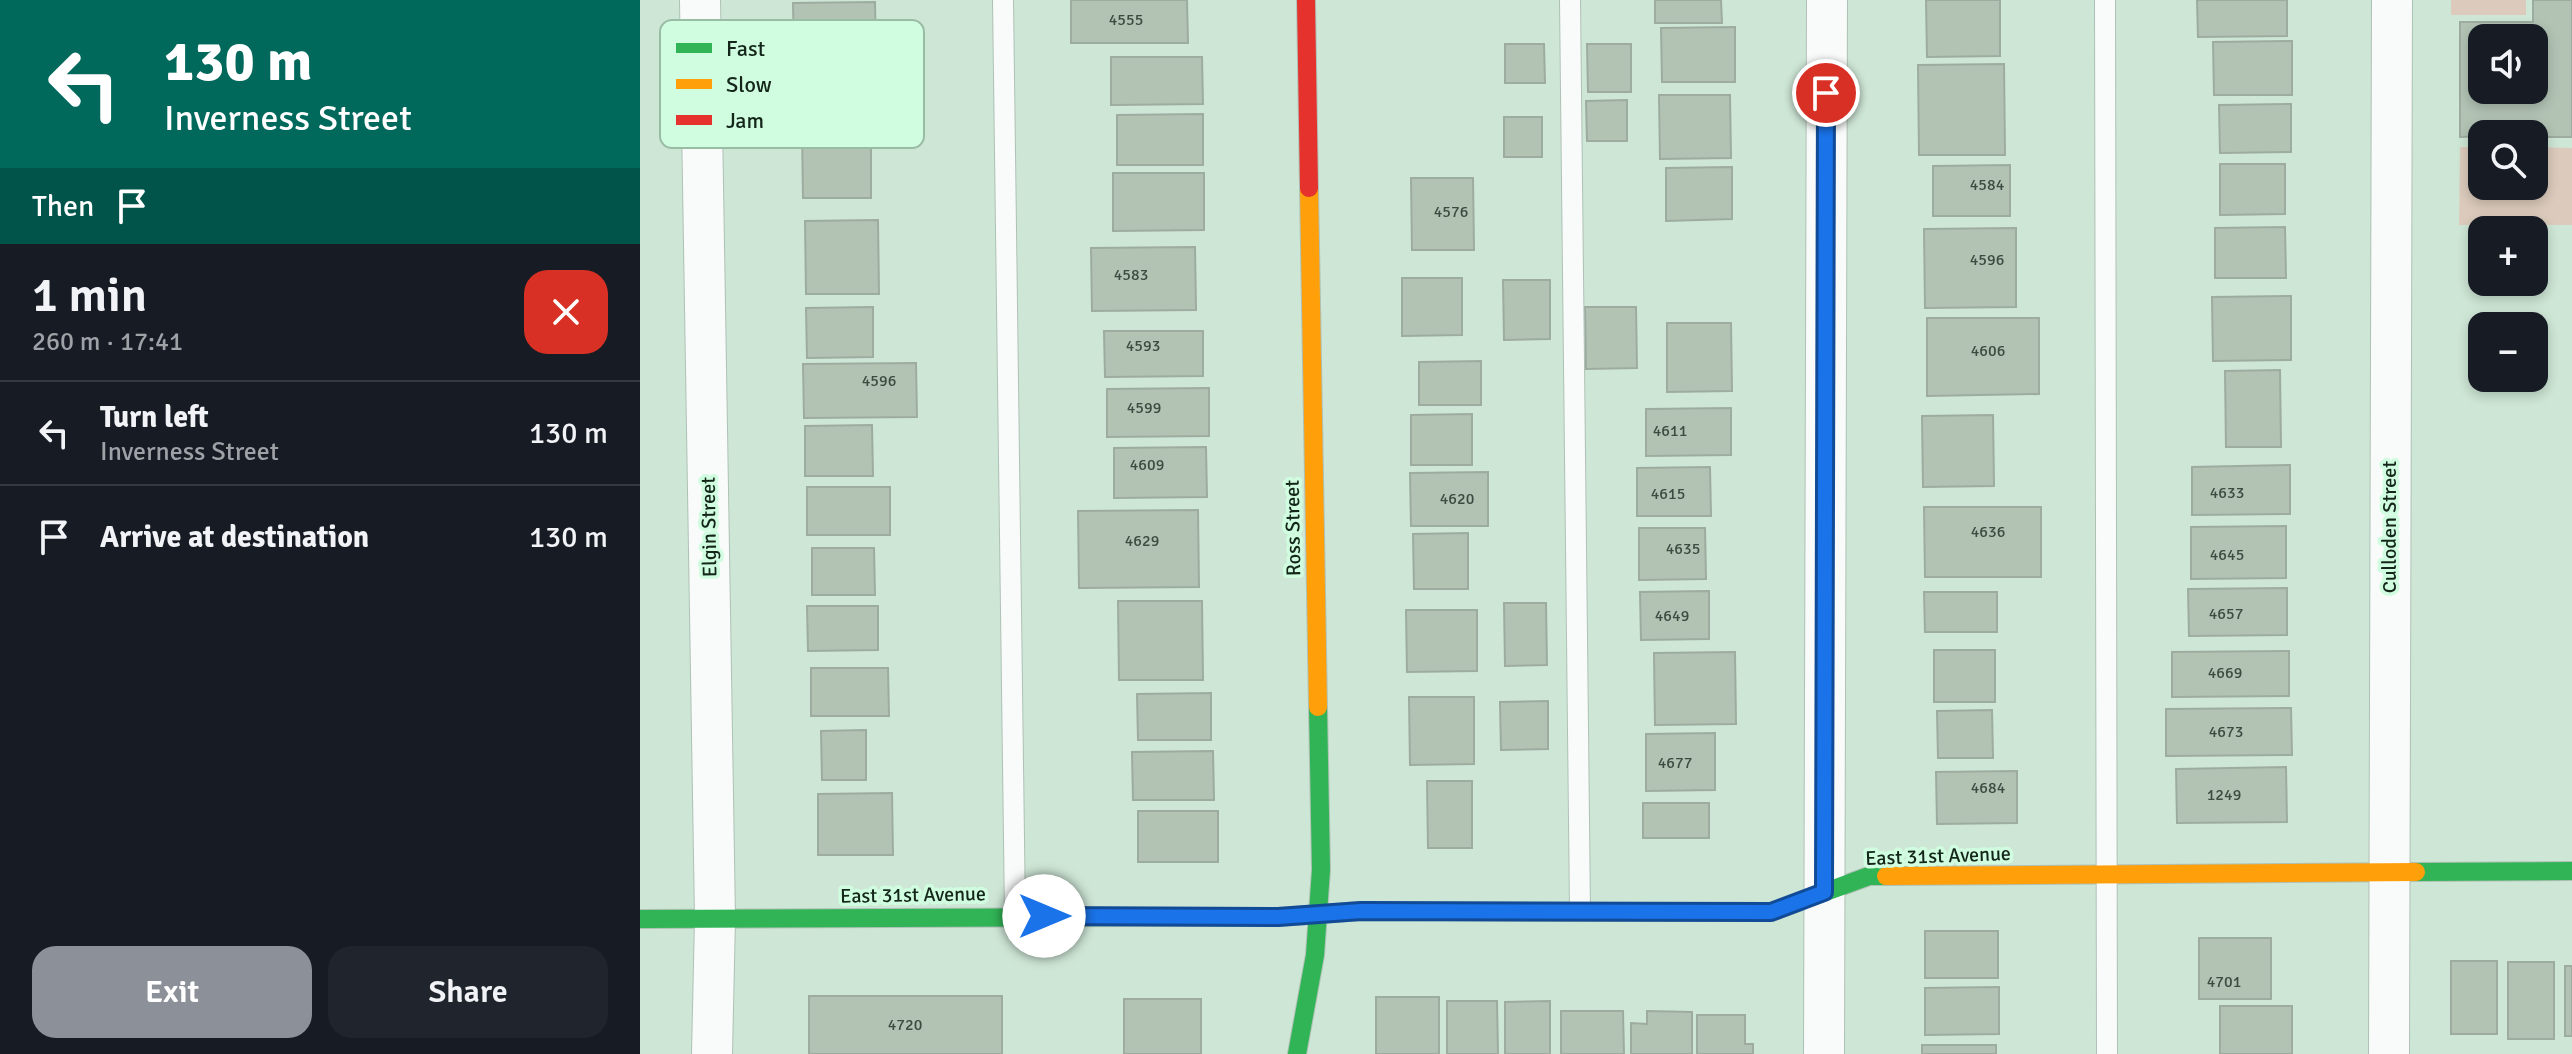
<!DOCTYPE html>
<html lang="en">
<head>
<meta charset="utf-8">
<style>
	:root { --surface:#171b24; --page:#20242c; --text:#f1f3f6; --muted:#9ea1a6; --line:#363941; --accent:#8c9099 }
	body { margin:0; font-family:Signika,sans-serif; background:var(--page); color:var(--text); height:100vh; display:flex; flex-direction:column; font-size:30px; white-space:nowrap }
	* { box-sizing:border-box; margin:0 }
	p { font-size:26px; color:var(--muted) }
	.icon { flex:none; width:44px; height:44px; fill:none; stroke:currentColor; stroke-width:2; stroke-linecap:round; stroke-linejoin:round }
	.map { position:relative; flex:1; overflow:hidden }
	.drawer { display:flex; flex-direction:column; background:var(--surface); width:640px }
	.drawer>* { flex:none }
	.top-card { background:#00695c; color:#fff; overflow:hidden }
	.tools { position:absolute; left:1828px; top:24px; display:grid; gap:16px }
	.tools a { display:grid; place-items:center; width:80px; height:80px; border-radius:16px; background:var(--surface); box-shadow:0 4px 12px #0003; font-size:40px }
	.pin { position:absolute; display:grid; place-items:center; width:68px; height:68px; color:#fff; margin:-34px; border:4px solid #fff; border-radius:50%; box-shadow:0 2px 8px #0007 }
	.me { position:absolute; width:88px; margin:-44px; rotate:90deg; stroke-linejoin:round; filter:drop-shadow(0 0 6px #0008) }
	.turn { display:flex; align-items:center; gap:28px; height:168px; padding:0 32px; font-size:36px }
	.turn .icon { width:104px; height:104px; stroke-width:2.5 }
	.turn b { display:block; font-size:56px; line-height:68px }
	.then { display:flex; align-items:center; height:76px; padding:0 32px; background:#0003; gap:16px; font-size:30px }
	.round { display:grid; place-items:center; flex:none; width:84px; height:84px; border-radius:24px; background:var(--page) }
	.summary { display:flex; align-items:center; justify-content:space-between; height:136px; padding:0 32px }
	h1 { font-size:48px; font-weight:600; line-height:60px }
	.button { display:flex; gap:16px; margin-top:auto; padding:16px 32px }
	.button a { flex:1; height:92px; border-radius:24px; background:var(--accent); color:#fff; font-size:32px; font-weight:600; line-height:92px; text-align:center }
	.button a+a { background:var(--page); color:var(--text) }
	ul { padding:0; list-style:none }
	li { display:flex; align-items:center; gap:24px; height:104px; padding:0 32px; border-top:2px solid var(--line) }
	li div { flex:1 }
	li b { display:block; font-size:30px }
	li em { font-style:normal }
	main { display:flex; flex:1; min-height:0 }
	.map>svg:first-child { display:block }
	.green { fill:#dccbbc }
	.building { fill:#b2c3b4; stroke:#9dac9e; stroke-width:2; fill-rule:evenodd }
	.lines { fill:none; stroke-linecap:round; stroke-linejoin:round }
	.lane-casing { stroke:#afc1b6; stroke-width:22 }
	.street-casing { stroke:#afc1b6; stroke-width:42 }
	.fast-casing { stroke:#afc1b6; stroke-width:20 }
	.slow-casing { stroke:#afc1b6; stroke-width:20 }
	.jam-casing { stroke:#afc1b6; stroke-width:20 }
	.lane { stroke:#f8fbf9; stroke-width:20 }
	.street { stroke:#f8fbf9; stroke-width:40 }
	.fast { stroke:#30b455; stroke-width:18 }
	.slow { stroke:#ff9f0a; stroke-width:18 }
	.jam { stroke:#e5322d; stroke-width:18 }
	.route-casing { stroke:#114b97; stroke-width:20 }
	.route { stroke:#1a73e8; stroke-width:14 }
	.labels { text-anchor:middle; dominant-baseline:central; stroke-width:7; stroke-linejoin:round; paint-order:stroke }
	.number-label { font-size:16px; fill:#3c4c40 }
	.street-label { font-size:20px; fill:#14251a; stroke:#d0fddf }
	.key { fill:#d0fddf; stroke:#98bca4; stroke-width:2 }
	.key-label { font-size:22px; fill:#14251a }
</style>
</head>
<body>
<main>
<section class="drawer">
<div class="top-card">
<div class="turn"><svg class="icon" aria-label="left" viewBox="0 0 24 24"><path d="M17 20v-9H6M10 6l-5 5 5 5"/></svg><div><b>130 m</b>Inverness Street</div></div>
<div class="then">Then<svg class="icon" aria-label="arrive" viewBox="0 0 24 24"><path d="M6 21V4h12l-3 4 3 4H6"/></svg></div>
</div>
<div class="summary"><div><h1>1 min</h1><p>260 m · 17:41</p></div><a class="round" style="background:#d93025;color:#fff"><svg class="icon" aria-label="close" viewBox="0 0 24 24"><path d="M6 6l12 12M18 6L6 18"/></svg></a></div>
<ul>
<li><svg class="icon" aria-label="left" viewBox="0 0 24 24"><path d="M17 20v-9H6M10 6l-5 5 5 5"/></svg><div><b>Turn left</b><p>Inverness Street</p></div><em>130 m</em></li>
<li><svg class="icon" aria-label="arrive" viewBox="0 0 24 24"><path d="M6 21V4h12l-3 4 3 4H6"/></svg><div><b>Arrive at destination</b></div><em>130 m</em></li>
</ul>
<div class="button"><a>Exit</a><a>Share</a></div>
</section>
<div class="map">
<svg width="1932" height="1054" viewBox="0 0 1932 1054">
	<rect width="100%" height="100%" fill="#cee6d6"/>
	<!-- green -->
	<path class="green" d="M 1811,0 L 1886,0 L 1886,15 L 1811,15 Z
		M 1820,147 L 1842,147 L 1842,186 L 1894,186 L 1894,147 L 1932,148 L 1932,225 L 1819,225 Z"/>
	<!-- building -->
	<path class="building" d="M 431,0 L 547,0 L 548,43 L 431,43 Z
		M 1015,0 L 1081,0 L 1082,23 L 1015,23 Z
		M 1286,0 L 1360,0 L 1360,56 L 1287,57 Z
		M 1557,0 L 1647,0 L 1647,36 L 1558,37 Z
		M 1893,0 L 1932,0 L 1932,137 L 1894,137 L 1894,134 L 1820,137 L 1820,22 L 1893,22 ZM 1842,38 L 1894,38 L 1894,90 L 1842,90 Z
		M 235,2 L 236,53 L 154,53 L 153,3 Z
		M 1095,27 L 1095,82 L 1022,82 L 1021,28 Z
		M 1652,41 L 1652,95 L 1574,95 L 1573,42 Z
		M 865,44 L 904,44 L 905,83 L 865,83 Z
		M 947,44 L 991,44 L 991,92 L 948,92 Z
		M 471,57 L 562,57 L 563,104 L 471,105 Z
		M 1364,64 L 1365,155 L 1279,155 L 1278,65 Z
		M 1019,95 L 1090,95 L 1091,158 L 1020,159 Z
		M 987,100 L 987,141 L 947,141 L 946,101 Z
		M 1651,104 L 1651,152 L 1580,153 L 1579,105 Z
		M 563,114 L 563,165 L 477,165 L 477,115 Z
		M 864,117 L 902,117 L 902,157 L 864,157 Z
		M 162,131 L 231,131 L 231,198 L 163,198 Z
		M 1580,164 L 1645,164 L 1645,214 L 1580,215 Z
		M 1370,165 L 1370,216 L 1293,216 L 1293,166 Z
		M 1092,167 L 1092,219 L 1026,221 L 1026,168 Z
		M 473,173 L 564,173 L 564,230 L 473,231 Z
		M 771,178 L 833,178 L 834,250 L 772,250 Z
		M 238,220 L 239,294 L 166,294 L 165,221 Z
		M 1645,227 L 1646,278 L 1575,278 L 1575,228 Z
		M 1376,228 L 1376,307 L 1285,308 L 1284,229 Z
		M 555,247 L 556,310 L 452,311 L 451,248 Z
		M 762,278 L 822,278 L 822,335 L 762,336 Z
		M 863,280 L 910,280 L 910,339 L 864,340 Z
		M 1651,296 L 1651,360 L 1573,361 L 1572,297 Z
		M 233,307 L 233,357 L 167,358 L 166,308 Z
		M 945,307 L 996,307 L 997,368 L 946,369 Z
		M 1287,318 L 1399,318 L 1399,394 L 1287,396 Z
		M 1027,323 L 1091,323 L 1092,391 L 1027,392 Z
		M 464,331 L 563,331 L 563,376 L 465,377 Z
		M 841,361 L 841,405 L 779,405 L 779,362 Z
		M 276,363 L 277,417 L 164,418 L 163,364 Z
		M 1640,370 L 1641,447 L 1586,447 L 1585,371 Z
		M 569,388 L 569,436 L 467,437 L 467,389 Z
		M 1091,408 L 1091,455 L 1006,456 L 1006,409 Z
		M 832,414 L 832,465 L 771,465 L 771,415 Z
		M 1353,415 L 1354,486 L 1283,487 L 1282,416 Z
		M 232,425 L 233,476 L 165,476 L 165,426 Z
		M 566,447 L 567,497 L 474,498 L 474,448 Z
		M 1650,465 L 1650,514 L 1552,515 L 1552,467 Z
		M 1070,467 L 1071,516 L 997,516 L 997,468 Z
		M 848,472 L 848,526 L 771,526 L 770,473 Z
		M 167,487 L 250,487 L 250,535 L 167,535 Z
		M 1284,507 L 1401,507 L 1401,577 L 1285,577 Z
		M 558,510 L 559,587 L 439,588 L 438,511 Z
		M 1646,526 L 1646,578 L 1551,579 L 1551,527 Z
		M 999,528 L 1065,528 L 1066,579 L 999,580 Z
		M 828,533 L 828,589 L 774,589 L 773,534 Z
		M 172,548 L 234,548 L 235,595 L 172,595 Z
		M 1647,588 L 1647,635 L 1549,636 L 1548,589 Z
		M 1069,591 L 1069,639 L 1001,640 L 1000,592 Z
		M 1284,592 L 1357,592 L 1357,632 L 1285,632 Z
		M 478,601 L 562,601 L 563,680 L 479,680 Z
		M 864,603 L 906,603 L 907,665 L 865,666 Z
		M 167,606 L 238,606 L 238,650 L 168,651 Z
		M 766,610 L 837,610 L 837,671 L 767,672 Z
		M 1294,650 L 1355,650 L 1355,702 L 1294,702 Z
		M 1649,651 L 1649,696 L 1532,697 L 1532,652 Z
		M 1095,652 L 1096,724 L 1015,725 L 1014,653 Z
		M 171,668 L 248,668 L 249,716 L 171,716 Z
		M 571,693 L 571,740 L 498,740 L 497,694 Z
		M 769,697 L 834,697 L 834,764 L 770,765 Z
		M 908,701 L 908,749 L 861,750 L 860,702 Z
		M 1651,708 L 1652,755 L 1526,756 L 1526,709 Z
		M 1352,710 L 1353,758 L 1298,758 L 1297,711 Z
		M 226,730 L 226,780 L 182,780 L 181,731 Z
		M 1075,733 L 1075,790 L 1006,791 L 1006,734 Z
		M 573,751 L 574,800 L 493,800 L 492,752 Z
		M 1646,767 L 1647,822 L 1537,823 L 1536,769 Z
		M 1377,771 L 1377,823 L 1297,824 L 1296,772 Z
		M 787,781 L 832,781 L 832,848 L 788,848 Z
		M 252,793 L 253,855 L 178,855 L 178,794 Z
		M 1003,803 L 1069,803 L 1069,838 L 1003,838 Z
		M 498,811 L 578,811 L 578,862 L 498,862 Z
		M 1285,931 L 1358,931 L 1358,978 L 1285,978 Z
		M 1559,938 L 1631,938 L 1631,999 L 1559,999 Z
		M 1811,961 L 1857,961 L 1857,1034 L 1811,1034 Z
		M 1868,962 L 1914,962 L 1914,1039 L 1868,1039 Z
		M 1925,966 L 1932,966 L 1932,1036 L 1925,1036 Z
		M 1359,987 L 1359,1034 L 1285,1035 L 1285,988 Z
		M 169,996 L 362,996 L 362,1054 L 169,1054 Z
		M 736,997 L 799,997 L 799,1054 L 736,1054 Z
		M 484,999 L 561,999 L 561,1054 L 484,1054 Z
		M 807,1001 L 857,1001 L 858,1054 L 807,1054 Z
		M 910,1001 L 910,1054 L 865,1054 L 865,1002 Z
		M 1580,1006 L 1652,1006 L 1652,1054 L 1580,1054 Z
		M 921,1011 L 983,1011 L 984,1054 L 921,1054 Z
		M 1007,1011 L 1052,1012 L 1052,1054 L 991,1054 L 991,1023 L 1007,1024 Z
		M 1057,1015 L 1105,1015 L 1105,1044 L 1113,1044 L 1113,1054 L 1057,1054 Z
		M 1282,1045 L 1356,1045 L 1356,1054 L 1282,1054 Z"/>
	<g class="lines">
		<defs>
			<path id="lane" d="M 363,0 L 375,916
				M 930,0 L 940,911
				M 1465,0 L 1467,1054"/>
			<path id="street" d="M 60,0 L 75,918 L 72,1054
				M 1184,1054 L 1187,0
				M 1749,1054 L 1752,0"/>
			<path id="fast" d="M 1776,872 L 1932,871
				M 943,912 L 1131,912 L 1229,876 L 1246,876
				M 0,919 L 486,917
				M 657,1054 L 675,955 L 681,870 L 678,707"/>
			<path id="slow" d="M 669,188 L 678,707
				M 1246,876 L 1776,872"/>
			<path id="jam" d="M 666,0 L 669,188
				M 486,917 L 638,917 L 721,911 L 943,912"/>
		</defs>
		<!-- lane casing -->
		<use href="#lane" class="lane-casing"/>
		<!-- street casing -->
		<use href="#street" class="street-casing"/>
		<!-- fast casing -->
		<use href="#fast" class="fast-casing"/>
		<!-- slow casing -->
		<use href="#slow" class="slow-casing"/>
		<!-- jam casing -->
		<use href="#jam" class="jam-casing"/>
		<!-- lane -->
		<use href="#lane" class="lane"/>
		<!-- street -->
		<use href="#street" class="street"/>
		<!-- fast -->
		<use href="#fast" class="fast"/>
		<!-- slow -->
		<use href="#slow" class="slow"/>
		<!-- jam -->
		<use href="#jam" class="jam"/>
	</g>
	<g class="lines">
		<defs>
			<path id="route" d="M 404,916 L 638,917 L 721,911 L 1131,912 L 1184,892 L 1186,93"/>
		</defs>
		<!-- route casing -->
		<use href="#route" class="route-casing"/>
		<!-- route -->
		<use href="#route" class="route"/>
	</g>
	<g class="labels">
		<!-- number labels -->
		<g class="number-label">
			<text x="486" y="20">4555</text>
			<text x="1347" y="185">4584</text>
			<text x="811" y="212">4576</text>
			<text x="1347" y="260">4596</text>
			<text x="491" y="275">4583</text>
			<text x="503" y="346">4593</text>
			<text x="1348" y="351">4606</text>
			<text x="239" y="381">4596</text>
			<text x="504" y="408">4599</text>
			<text x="1030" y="431">4611</text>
			<text x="507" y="465">4609</text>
			<text x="1587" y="493">4633</text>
			<text x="1028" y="494">4615</text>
			<text x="817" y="499">4620</text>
			<text x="1348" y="532">4636</text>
			<text x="502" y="541">4629</text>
			<text x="1043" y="549">4635</text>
			<text x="1587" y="555">4645</text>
			<text x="1586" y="614">4657</text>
			<text x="1032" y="616">4649</text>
			<text x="1585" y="673">4669</text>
			<text x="1586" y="732">4673</text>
			<text x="1035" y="763">4677</text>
			<text x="1348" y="788">4684</text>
			<text x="1584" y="795">1249</text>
			<text x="1584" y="982">4701</text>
			<text x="265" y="1025">4720</text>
		</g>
		<!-- street labels -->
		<g class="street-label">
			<text transform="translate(69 527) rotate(-91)">Elgin Street</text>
			<text transform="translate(1749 527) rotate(-90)">Culloden Street</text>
			<text transform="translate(653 528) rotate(-91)">Ross Street</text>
			<text transform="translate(1298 856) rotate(-2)">East 31st Avenue</text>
			<text transform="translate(273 895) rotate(-1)">East 31st Avenue</text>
		</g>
	</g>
	<!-- legend -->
	<rect x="20" y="20" width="264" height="128" rx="12" class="key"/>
	<rect x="36" y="43" width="36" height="10" fill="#30b455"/>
	<rect x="36" y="79" width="36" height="10" fill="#ff9f0a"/>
	<rect x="36" y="115" width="36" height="10" fill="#e5322d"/>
	<g class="key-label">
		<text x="86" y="56">Fast</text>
		<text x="86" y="92">Slow</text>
		<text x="86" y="128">Jam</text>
	</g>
</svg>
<div class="tools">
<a><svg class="icon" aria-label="sound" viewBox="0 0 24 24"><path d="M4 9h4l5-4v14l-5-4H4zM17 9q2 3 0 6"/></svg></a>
<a><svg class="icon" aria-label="search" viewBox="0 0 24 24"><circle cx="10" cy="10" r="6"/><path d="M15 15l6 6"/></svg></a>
<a>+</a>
<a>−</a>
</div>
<div class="pin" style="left:1186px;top:93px;background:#d93025"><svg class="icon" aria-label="arrive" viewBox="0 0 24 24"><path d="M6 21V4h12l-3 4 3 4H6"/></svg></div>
<svg class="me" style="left:404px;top:916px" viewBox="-20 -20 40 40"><circle r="19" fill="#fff"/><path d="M0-13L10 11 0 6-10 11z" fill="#1a73e8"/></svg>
</div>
</main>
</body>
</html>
